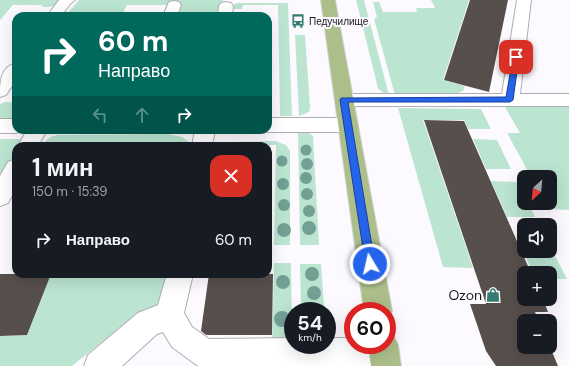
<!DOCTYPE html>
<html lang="ru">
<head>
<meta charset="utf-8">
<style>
	:root { --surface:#171b24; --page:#20242c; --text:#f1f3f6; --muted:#9ea1a6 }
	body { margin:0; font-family:"DM Sans",sans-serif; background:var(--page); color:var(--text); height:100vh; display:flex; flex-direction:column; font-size:15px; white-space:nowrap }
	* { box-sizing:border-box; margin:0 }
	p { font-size:13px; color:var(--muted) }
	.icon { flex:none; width:22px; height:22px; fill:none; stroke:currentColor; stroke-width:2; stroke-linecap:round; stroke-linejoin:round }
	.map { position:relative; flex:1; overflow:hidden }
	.side { position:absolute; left:12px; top:142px; width:260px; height:136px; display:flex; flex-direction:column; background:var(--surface); border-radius:12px; box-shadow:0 4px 16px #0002 }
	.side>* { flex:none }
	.guide { position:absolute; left:12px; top:12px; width:260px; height:122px; border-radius:12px; box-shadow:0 4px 16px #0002; background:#00695c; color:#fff; overflow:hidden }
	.needle { width:26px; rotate:206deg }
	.fabs { position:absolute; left:517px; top:170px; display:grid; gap:8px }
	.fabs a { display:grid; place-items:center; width:40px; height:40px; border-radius:8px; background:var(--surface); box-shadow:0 4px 16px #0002; font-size:20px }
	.speed { position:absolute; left:284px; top:302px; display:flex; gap:8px; font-size:20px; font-weight:700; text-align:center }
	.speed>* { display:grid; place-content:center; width:52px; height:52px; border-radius:50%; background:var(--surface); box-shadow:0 4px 16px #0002; line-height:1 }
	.speed small { font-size:10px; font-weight:400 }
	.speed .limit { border:6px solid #d22; background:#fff; color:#111 }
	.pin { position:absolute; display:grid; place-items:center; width:34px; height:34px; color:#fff; margin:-17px; border-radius:8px; box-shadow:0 2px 6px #0006 }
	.me { position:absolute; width:44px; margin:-22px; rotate:351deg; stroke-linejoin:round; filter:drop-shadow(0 0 3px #0008) }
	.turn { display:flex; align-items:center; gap:14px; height:84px; padding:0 20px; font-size:18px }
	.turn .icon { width:52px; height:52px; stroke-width:2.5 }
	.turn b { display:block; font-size:28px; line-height:34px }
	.lanes { display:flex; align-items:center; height:38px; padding:0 20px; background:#0003; justify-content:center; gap:20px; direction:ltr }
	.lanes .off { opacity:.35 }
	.round { display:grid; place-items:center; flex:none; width:42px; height:42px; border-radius:12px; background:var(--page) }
	.summary { display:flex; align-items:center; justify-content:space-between; height:68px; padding:0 20px }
	h1 { font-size:24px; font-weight:700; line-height:30px }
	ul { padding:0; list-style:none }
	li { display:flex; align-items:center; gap:12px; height:60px; padding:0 20px }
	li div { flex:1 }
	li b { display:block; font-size:15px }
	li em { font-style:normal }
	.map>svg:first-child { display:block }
	.green { fill:#bbe5d1 }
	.building { fill:#574f4c }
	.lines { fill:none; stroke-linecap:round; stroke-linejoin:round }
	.minor-casing { stroke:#b0acb4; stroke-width:2 }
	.major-casing { stroke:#d6d5d6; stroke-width:2 }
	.minor { fill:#fff; fill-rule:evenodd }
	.major { fill:#acbf8b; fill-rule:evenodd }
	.tree { fill:#72a094 }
	.route { fill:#2563eb; stroke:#184099 }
	.labels { text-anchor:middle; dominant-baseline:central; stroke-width:4; stroke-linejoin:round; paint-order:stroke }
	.far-poi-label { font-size:10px; fill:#19181b; stroke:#fcfafe; text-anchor:start }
	.near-poi-label { font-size:14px; fill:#19181b; stroke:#fcfafe; text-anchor:end }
</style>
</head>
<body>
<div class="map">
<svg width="569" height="366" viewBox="0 0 569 366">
	<rect width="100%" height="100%" fill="#fcfafe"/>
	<!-- green -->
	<path class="green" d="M 0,0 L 62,0 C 56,7 50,7 42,7 L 43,5 L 13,5 L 0,20 Z
		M 79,0 L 223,0 L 220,16 L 174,16 L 178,5 L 127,5 L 121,16 L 65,16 Z
		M 356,0 L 364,0 L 389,95 L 382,92 L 378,88 Z
		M 431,0 L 469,0 L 443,80 L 465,86 L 463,91 L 456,94 L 395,95 L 374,19 L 377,17 L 373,2 L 379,2 L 383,12 L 417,12 L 416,8 L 435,8 Z
		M 237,3 L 288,3 L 292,116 L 280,116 L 278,5 L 243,5 L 242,9 L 231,9 L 232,6 Z
		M 295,35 L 305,35 L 310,108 L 309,112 L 299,116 Z
		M 5,102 L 16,103 L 16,120 L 0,120 L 0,104 Z
		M 569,106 L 569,210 L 548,209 L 545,203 L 550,203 L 550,177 L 531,177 L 507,133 L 520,133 L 505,107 Z
		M 398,108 L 481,109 L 491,129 L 468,129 L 464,120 L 423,120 L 473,268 L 443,267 Z
		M 298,129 L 307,131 L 313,136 L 319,245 L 300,245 Z
		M 168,134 L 182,137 L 195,146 L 101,146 L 101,144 L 42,146 C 46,139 51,136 58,135 Z
		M 0,139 L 26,139 L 22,146 L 16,146 L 16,156 L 0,184 Z
		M 473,139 L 497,140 L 511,169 L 486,169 Z
		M 275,141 L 286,145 L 290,151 L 290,245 L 274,245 L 276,145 L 228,145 L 228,142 Z
		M 491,181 L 517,182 L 524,195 L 524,203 L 528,203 L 535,217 L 507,217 Z
		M 516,235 L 524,235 L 524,251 L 550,251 L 550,246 L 567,279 L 550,279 L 550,273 L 533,273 Z
		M 274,263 L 291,263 L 292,334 L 290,344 L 272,350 Z
		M 300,264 L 321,264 L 324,306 L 301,305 Z
		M 51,274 L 174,274 L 160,307 L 138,313 L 72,366 L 0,366 L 0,336 L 27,335 Z"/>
	<!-- building -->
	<path class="building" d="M 470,0 L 508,0 L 489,92 L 444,80 Z
		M 424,120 L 464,121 L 531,273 L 524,273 L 524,299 L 543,299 L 548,312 L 535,312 L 539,321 L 524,321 L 524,347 L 550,347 L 558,366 L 496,366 L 486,351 L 470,304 L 486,304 Z
		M 0,274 L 51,274 L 27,335 L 0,336 Z
		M 209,274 L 273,274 L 272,335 L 206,335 L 201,331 Z"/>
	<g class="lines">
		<defs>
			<path id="minor" d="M 59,0 L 75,0 L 70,4 L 61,16 L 47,16 Z
				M 517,0 L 531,0 L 520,94 L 569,94 L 569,106 L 344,106 L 338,104 L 335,100 L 338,96 L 344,94 L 502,94 Z
				M 174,1 L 179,2 L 181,5 L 177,16 L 163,16 L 169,2 Z
				M 226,2 L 231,3 L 233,6 L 232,16 L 218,16 L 219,6 L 221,3 Z
				M 16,63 L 16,80 L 6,95 L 0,97 C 0,83 0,67 16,63 Z
				M 268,118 L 348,118 L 355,120 L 358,125 L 355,130 L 348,132 L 268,132 L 261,130 L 268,130 Z
				M 0,119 L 16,119 L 16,130 L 23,130 L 16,133 L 0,133 Z
				M 27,130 L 47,130 L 38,146 L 18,146 Z
				M 195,130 L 215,130 L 212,146 L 192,146 Z
				M 16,159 L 16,188 L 8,203 L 0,206 L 0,176 L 8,162 Z
				M 167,274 L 193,274 L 184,313 L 192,327 L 209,339 L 293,338 L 293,345 L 327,345 L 327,338 L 353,338 L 353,345 L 387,345 L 387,339 L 395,342 L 399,353 L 395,364 L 389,366 L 198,366 L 172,347 L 163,332 L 157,334 L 122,366 L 84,366 L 88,355 L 138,313 L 158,305 Z"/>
			<path id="major" d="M 321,0 L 335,0 L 392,311 L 387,321 L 387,311 L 364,311 Z
				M 387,332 L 393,335 L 398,345 L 401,366 L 371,366 L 368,345 L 387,345 Z"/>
		</defs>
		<!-- minor casing -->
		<use href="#minor" class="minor-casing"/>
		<!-- major casing -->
		<use href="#major" class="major-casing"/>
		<!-- minor -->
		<use href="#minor" class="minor"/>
		<!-- major -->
		<use href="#major" class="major"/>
	</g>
	<!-- trees -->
	<g class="tree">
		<circle cx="306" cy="150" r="5.5"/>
		<circle cx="282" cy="161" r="5.5"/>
		<circle cx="307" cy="164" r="6"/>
		<circle cx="306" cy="178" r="6"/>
		<circle cx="283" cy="184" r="6"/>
		<circle cx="307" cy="194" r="6"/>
		<circle cx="284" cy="205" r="6"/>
		<circle cx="309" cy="211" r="6"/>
		<circle cx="309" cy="228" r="7"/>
		<circle cx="284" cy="230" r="7"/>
		<circle cx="312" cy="274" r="7"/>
		<circle cx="283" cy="282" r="7"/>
		<circle cx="314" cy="293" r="7"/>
		<circle cx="282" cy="319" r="8"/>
	</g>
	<!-- route -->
	<path class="route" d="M 516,55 L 519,57 L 513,100 L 510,102 L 348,102 L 375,264 L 374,268 L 370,270 L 366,268 L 340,100 L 341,98 L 506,97 L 513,57 Z"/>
	<!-- icons -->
	<defs>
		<symbol id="bus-bare" viewBox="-9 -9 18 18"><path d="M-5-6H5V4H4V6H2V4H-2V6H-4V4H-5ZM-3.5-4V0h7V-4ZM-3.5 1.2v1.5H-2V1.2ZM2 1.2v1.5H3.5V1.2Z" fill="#377c72" stroke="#fcfafe" stroke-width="2.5" paint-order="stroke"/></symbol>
		<symbol id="shop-bare" viewBox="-9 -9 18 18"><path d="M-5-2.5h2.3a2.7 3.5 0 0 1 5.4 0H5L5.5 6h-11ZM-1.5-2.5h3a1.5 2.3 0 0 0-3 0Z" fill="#377c72" stroke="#fcfafe" stroke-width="2.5" paint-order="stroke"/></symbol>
	</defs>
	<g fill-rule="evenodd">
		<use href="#bus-bare" x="288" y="11" width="20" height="20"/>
		<use href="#shop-bare" x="483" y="285" width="20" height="20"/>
	</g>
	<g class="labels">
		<!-- far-poi labels -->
		<g class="far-poi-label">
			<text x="309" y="21">Педучилище</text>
		</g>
		<!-- near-poi labels -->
		<g class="near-poi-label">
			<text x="482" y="295">Ozon</text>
		</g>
	</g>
</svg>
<div class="fabs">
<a><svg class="needle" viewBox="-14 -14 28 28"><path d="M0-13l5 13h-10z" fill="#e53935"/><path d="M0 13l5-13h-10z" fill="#9ea1a6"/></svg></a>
<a><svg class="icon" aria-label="sound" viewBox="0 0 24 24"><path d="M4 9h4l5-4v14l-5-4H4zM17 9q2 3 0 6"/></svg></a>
<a>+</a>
<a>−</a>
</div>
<div class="speed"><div>54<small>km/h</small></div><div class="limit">60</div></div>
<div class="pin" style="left:516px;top:57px;background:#d93025"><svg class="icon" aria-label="arrive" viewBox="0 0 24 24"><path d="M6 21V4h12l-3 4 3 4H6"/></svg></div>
<svg class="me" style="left:370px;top:264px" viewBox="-20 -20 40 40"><circle r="17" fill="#2563eb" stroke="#fff" stroke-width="3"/><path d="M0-11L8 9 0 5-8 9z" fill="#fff"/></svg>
<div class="guide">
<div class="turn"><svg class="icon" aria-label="right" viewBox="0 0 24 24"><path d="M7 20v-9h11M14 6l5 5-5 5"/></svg><div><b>60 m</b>Направо</div></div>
<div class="lanes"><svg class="icon off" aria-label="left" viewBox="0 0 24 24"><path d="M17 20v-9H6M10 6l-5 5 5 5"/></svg><svg class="icon off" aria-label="ahead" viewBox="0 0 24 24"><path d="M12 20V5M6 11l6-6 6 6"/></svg><svg class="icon" aria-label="right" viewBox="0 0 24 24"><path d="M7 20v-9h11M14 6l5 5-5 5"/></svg></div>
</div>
<section class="side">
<div class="summary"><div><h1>1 мин</h1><p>150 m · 15:39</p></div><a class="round" style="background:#d93025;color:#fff"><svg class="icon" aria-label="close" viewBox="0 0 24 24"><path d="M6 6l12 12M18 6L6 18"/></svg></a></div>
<ul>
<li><svg class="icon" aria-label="right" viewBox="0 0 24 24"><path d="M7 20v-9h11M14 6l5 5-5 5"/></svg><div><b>Направо</b></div><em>60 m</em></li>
</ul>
</section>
</div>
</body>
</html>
